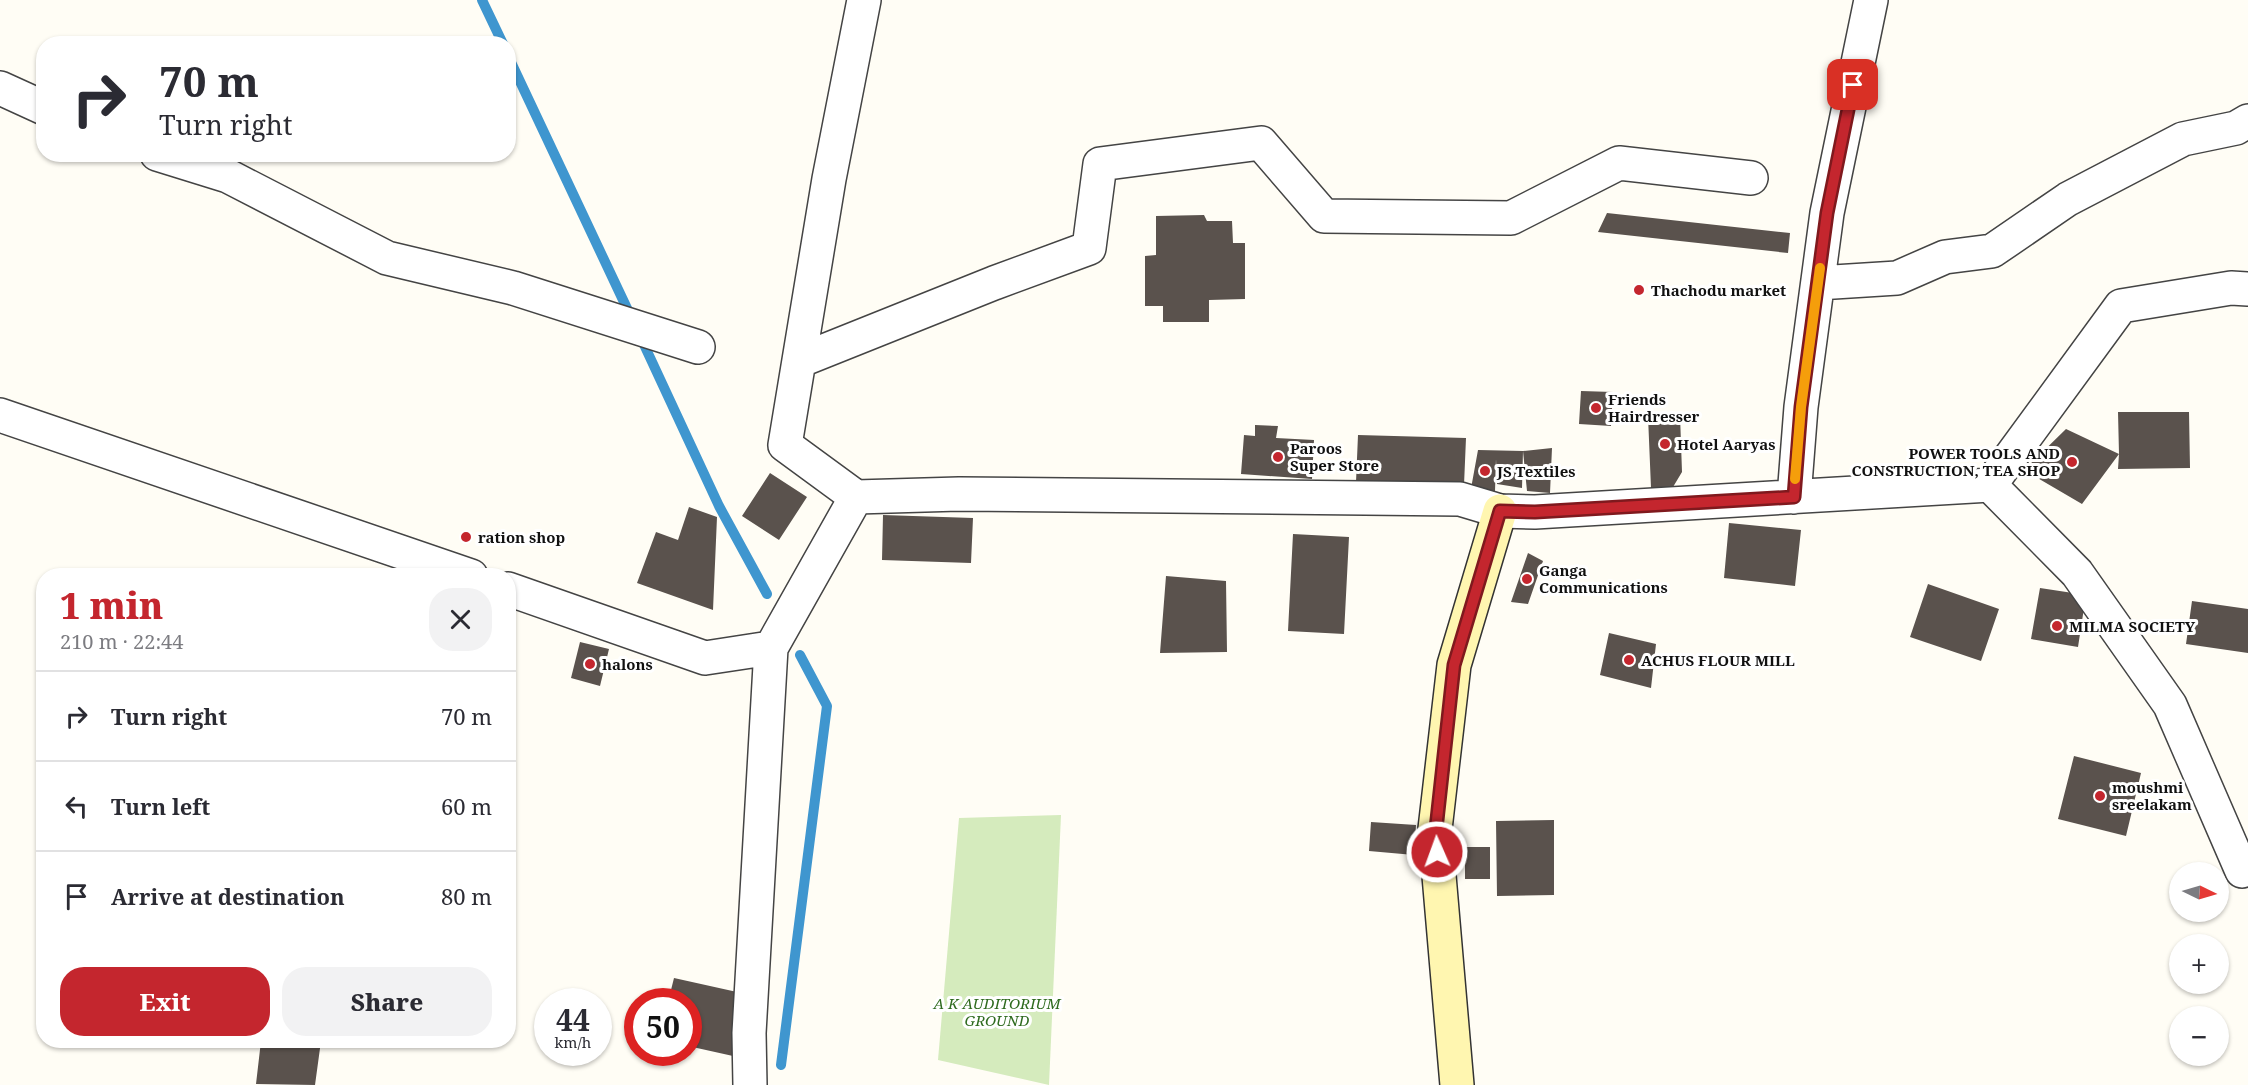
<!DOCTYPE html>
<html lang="en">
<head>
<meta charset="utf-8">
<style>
	:root { --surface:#fff; --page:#f2f2f3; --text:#2b2b33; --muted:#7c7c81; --line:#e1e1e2; --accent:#c4262e }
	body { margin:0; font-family:"Noto Serif",serif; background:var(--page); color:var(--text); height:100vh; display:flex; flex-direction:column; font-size:22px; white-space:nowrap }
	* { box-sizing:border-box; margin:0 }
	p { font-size:20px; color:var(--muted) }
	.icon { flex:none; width:33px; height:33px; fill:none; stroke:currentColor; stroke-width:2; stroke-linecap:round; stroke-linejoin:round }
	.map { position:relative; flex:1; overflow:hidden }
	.drawer { position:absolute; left:36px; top:568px; width:480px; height:480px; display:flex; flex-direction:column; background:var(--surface); border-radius:24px; box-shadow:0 2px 4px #0004 }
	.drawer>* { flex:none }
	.hud { position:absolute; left:36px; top:36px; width:480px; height:126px; border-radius:24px; box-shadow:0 2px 4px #0004; background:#fff; color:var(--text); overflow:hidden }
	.needle { width:39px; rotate:95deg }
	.tools { position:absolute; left:2169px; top:862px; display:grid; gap:12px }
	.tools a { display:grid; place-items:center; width:60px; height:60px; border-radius:50%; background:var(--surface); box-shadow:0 2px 4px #0004; font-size:30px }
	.speed { position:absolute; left:534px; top:988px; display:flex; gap:12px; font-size:30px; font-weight:700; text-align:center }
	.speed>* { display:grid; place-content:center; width:78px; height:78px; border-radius:50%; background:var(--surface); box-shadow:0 2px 4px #0004; line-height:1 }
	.speed small { font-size:15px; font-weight:400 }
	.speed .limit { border:9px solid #d22; background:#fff; color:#111 }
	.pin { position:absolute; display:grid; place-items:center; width:51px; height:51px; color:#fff; margin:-26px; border-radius:12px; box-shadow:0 3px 9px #0006 }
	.me { position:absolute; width:66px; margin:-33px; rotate:358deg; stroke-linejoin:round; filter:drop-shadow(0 0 4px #0008) }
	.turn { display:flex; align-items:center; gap:21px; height:126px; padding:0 24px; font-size:27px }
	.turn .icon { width:78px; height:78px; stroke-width:2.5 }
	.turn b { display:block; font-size:42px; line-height:51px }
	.round { display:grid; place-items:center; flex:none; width:63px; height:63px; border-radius:24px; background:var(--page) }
	.summary { display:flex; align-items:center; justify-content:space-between; height:102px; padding:0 24px }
	h1 { font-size:36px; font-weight:800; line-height:45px; color:var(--accent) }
	.action { display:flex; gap:12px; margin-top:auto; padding:12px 24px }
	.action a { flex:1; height:69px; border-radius:24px; background:var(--accent); color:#fff; font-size:24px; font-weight:800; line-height:69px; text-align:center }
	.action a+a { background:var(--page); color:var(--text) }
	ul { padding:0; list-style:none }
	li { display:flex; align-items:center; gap:18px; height:90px; padding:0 24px; border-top:2px solid var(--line) }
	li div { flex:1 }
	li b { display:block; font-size:22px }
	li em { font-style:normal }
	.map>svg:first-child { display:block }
	.green { fill:#d5ebbd }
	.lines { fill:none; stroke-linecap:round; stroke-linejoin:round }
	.stream { stroke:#3f96cf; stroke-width:10 }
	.building { fill:#5a524d }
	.minor-casing { stroke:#444; stroke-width:36 }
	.secondary-casing { stroke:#333; stroke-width:36 }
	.minor { stroke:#fff; stroke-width:33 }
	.secondary { stroke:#fff6b0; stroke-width:33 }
	.route-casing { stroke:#7f191e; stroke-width:15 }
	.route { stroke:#c4262e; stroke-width:10 }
	.slow { stroke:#f59e0b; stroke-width:10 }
	.poi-dot { fill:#c4262e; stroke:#fff; stroke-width:2 }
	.labels { text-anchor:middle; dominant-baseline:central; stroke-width:6; stroke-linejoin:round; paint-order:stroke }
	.poi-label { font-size:15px; font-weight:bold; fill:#111; stroke:#fff; text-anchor:start }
	.park-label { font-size:15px; font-style:italic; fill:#2f6b1f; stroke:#fff }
</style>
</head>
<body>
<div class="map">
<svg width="2248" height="1085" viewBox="0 0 2248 1085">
	<rect width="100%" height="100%" fill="#fffdf5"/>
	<!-- green -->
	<path class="green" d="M 1061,815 L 1049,1085 L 938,1060 L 959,818 Z"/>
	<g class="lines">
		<!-- stream -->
		<path class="stream" d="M 482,0 L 503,44
			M 508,56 L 632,319
			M 640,336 L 719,506 L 767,594
			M 781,1065 L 827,706 L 800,655"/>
	</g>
	<!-- building -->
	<path class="building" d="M 1607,213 L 1790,233 L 1788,253 L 1598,232 Z
		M 1204,215 L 1207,221 L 1232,221 L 1233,243 L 1245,243 L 1245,299 L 1209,300 L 1209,322 L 1163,322 L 1163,306 L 1145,306 L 1145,256 L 1156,255 L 1156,216 Z
		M 1581,391 L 1613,392 L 1611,426 L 1579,424 Z
		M 2118,412 L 2189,412 L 2190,468 L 2118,469 L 2119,454 L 2082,504 L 2024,470 L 2066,429 L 2119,454 Z
		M 1680,415 L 1682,472 L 1673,487 L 1651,488 L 1648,416 Z
		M 1255,425 L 1278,426 L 1276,438 L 1314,440 L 1312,479 L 1241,474 L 1244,435 L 1255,436 Z
		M 1358,435 L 1466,438 L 1464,485 L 1356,482 Z
		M 1552,448 L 1550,493 L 1527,491 L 1523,451 L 1522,488 L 1497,484 L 1496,459 L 1495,491 L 1470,494 L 1478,450 L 1523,451 Z
		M 770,473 L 807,497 L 779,540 L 742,516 Z
		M 689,507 L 717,517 L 713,610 L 637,583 L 656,532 L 678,540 Z
		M 883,515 L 973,518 L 971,563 L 882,560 Z
		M 1729,523 L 1801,530 L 1795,586 L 1724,578 Z
		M 1293,534 L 1349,537 L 1344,634 L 1288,631 Z
		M 1528,553 L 1543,561 L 1528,604 L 1511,602 Z
		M 1166,576 L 1226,581 L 1227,652 L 1160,653 Z
		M 1928,584 L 1999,609 L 1981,661 L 1910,637 Z
		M 2040,588 L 2086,595 L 2078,647 L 2031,639 Z
		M 2192,601 L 2248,609 L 2248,653 L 2186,644 Z
		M 1609,633 L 1656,644 L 1651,688 L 1600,675 Z
		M 580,642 L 609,649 L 600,686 L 571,678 Z
		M 2074,756 L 2141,773 L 2126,836 L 2058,819 Z
		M 1554,820 L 1554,895 L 1497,896 L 1496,821 Z
		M 1371,822 L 1416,825 L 1414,855 L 1369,851 Z
		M 1465,847 L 1490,847 L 1490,879 L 1465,879 Z
		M 674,978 L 746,994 L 733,1056 L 688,1046 L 688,1002 L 668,1002 Z
		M 261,1041 L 321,1041 L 315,1085 L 256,1084 Z"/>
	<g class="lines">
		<defs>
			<path id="minor" d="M 0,88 L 44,108
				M 157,154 L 228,176 L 387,258 L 513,288 L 698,347
				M 1818,283 L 1897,278 L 1945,257 L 1992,251 L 2068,199 L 2183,139 L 2236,128 L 2248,121
				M 799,361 L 994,283 L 1089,248 L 1100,164 L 1261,143 L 1324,216 L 1511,218 L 1619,163 L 1751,178
				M 0,415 L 471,576
				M 1990,485 L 2077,573 L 2170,705 L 2242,871
				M 856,497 L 785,445 L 829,179 L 864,0
				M 1794,497 L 1801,407 L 1827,213 L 1871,0
				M 508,589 L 705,658 L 771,648 L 856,497 L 959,494 L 1460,499 L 1500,511 L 1535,512 L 1990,485 L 2121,306 L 2231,288 L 2248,289
				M 750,1085 L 749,1033 L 771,648"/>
			<path id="secondary" d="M 1457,1085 L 1435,829 L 1454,665 L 1500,511"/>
		</defs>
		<!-- minor casing -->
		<use href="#minor" class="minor-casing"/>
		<!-- secondary casing -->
		<use href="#secondary" class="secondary-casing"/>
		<!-- minor -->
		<use href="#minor" class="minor"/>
		<!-- secondary -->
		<use href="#secondary" class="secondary"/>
	</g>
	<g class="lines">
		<defs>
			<path id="route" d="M 1437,852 L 1436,829 L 1454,665 L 1500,511 L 1535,512 L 1794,497 L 1801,407 L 1827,213 L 1853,85"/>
		</defs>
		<!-- route casing -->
		<use href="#route" class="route-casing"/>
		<!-- route -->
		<use href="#route" class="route"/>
		<!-- slow -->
		<path class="slow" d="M 1795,479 L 1801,407 L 1820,268"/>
	</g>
	<!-- markers -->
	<g class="poi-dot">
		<circle cx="1639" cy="290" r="6"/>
		<circle cx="1596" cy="408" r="6"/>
		<circle cx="1665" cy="444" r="6"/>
		<circle cx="1278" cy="457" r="6"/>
		<circle cx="2072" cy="462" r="6"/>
		<circle cx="1485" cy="471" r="6"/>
		<circle cx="466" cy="537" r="6"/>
		<circle cx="1527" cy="579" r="6"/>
		<circle cx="2057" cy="626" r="6"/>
		<circle cx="1629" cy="660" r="6"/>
		<circle cx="590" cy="664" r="6"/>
		<circle cx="2100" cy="796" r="6"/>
	</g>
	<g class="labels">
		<!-- poi labels -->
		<g class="poi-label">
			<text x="1651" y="290">Thachodu market</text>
			<text x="1608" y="399">Friends<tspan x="1608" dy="17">Hairdresser</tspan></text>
			<text x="1677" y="444">Hotel Aaryas</text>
			<text x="1290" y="448">Paroos<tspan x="1290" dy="17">Super Store</tspan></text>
			<text x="2060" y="453" text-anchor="end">POWER TOOLS AND<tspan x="2060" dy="17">CONSTRUCTION, TEA SHOP</tspan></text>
			<text x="1497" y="471">JS Textiles</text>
			<text x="478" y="537">ration shop</text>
			<text x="1539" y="570">Ganga<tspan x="1539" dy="17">Communications</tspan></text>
			<text x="2069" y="626">MILMA SOCIETY</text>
			<text x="1641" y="660">ACHUS FLOUR MILL</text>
			<text x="602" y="664">halons</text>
			<text x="2112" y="787">moushmi<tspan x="2112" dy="17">sreelakam</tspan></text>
		</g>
		<!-- park labels -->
		<g class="park-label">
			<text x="997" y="1003">A K AUDITORIUM<tspan x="997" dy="17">GROUND</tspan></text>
		</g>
	</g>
</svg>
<div class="tools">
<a><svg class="needle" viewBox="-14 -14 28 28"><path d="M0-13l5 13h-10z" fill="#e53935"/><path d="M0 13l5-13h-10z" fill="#7c7c81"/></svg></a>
<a>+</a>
<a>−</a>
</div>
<div class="speed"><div>44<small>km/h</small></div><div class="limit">50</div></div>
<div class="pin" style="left:1853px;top:85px;background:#d93025"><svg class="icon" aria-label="arrive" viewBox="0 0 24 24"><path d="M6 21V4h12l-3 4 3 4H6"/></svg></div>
<svg class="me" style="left:1437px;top:852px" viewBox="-20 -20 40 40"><circle r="17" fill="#c4262e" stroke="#fff" stroke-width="3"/><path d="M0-11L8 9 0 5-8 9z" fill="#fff"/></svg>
<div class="hud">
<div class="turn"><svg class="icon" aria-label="right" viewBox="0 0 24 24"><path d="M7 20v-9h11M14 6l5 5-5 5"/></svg><div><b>70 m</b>Turn right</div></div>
</div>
<section class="drawer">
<div class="summary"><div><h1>1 min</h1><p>210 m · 22:44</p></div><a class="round"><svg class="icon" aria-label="close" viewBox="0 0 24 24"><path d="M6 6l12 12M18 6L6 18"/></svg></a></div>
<ul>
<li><svg class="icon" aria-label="right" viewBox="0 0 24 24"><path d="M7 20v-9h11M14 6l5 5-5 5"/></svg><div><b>Turn right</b></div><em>70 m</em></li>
<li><svg class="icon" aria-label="left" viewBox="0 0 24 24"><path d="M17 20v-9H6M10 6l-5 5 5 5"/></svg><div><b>Turn left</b></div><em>60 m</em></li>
<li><svg class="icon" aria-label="arrive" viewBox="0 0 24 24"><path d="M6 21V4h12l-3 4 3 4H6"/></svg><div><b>Arrive at destination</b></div><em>80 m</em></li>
</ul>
<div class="action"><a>Exit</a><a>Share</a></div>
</section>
</div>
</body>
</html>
